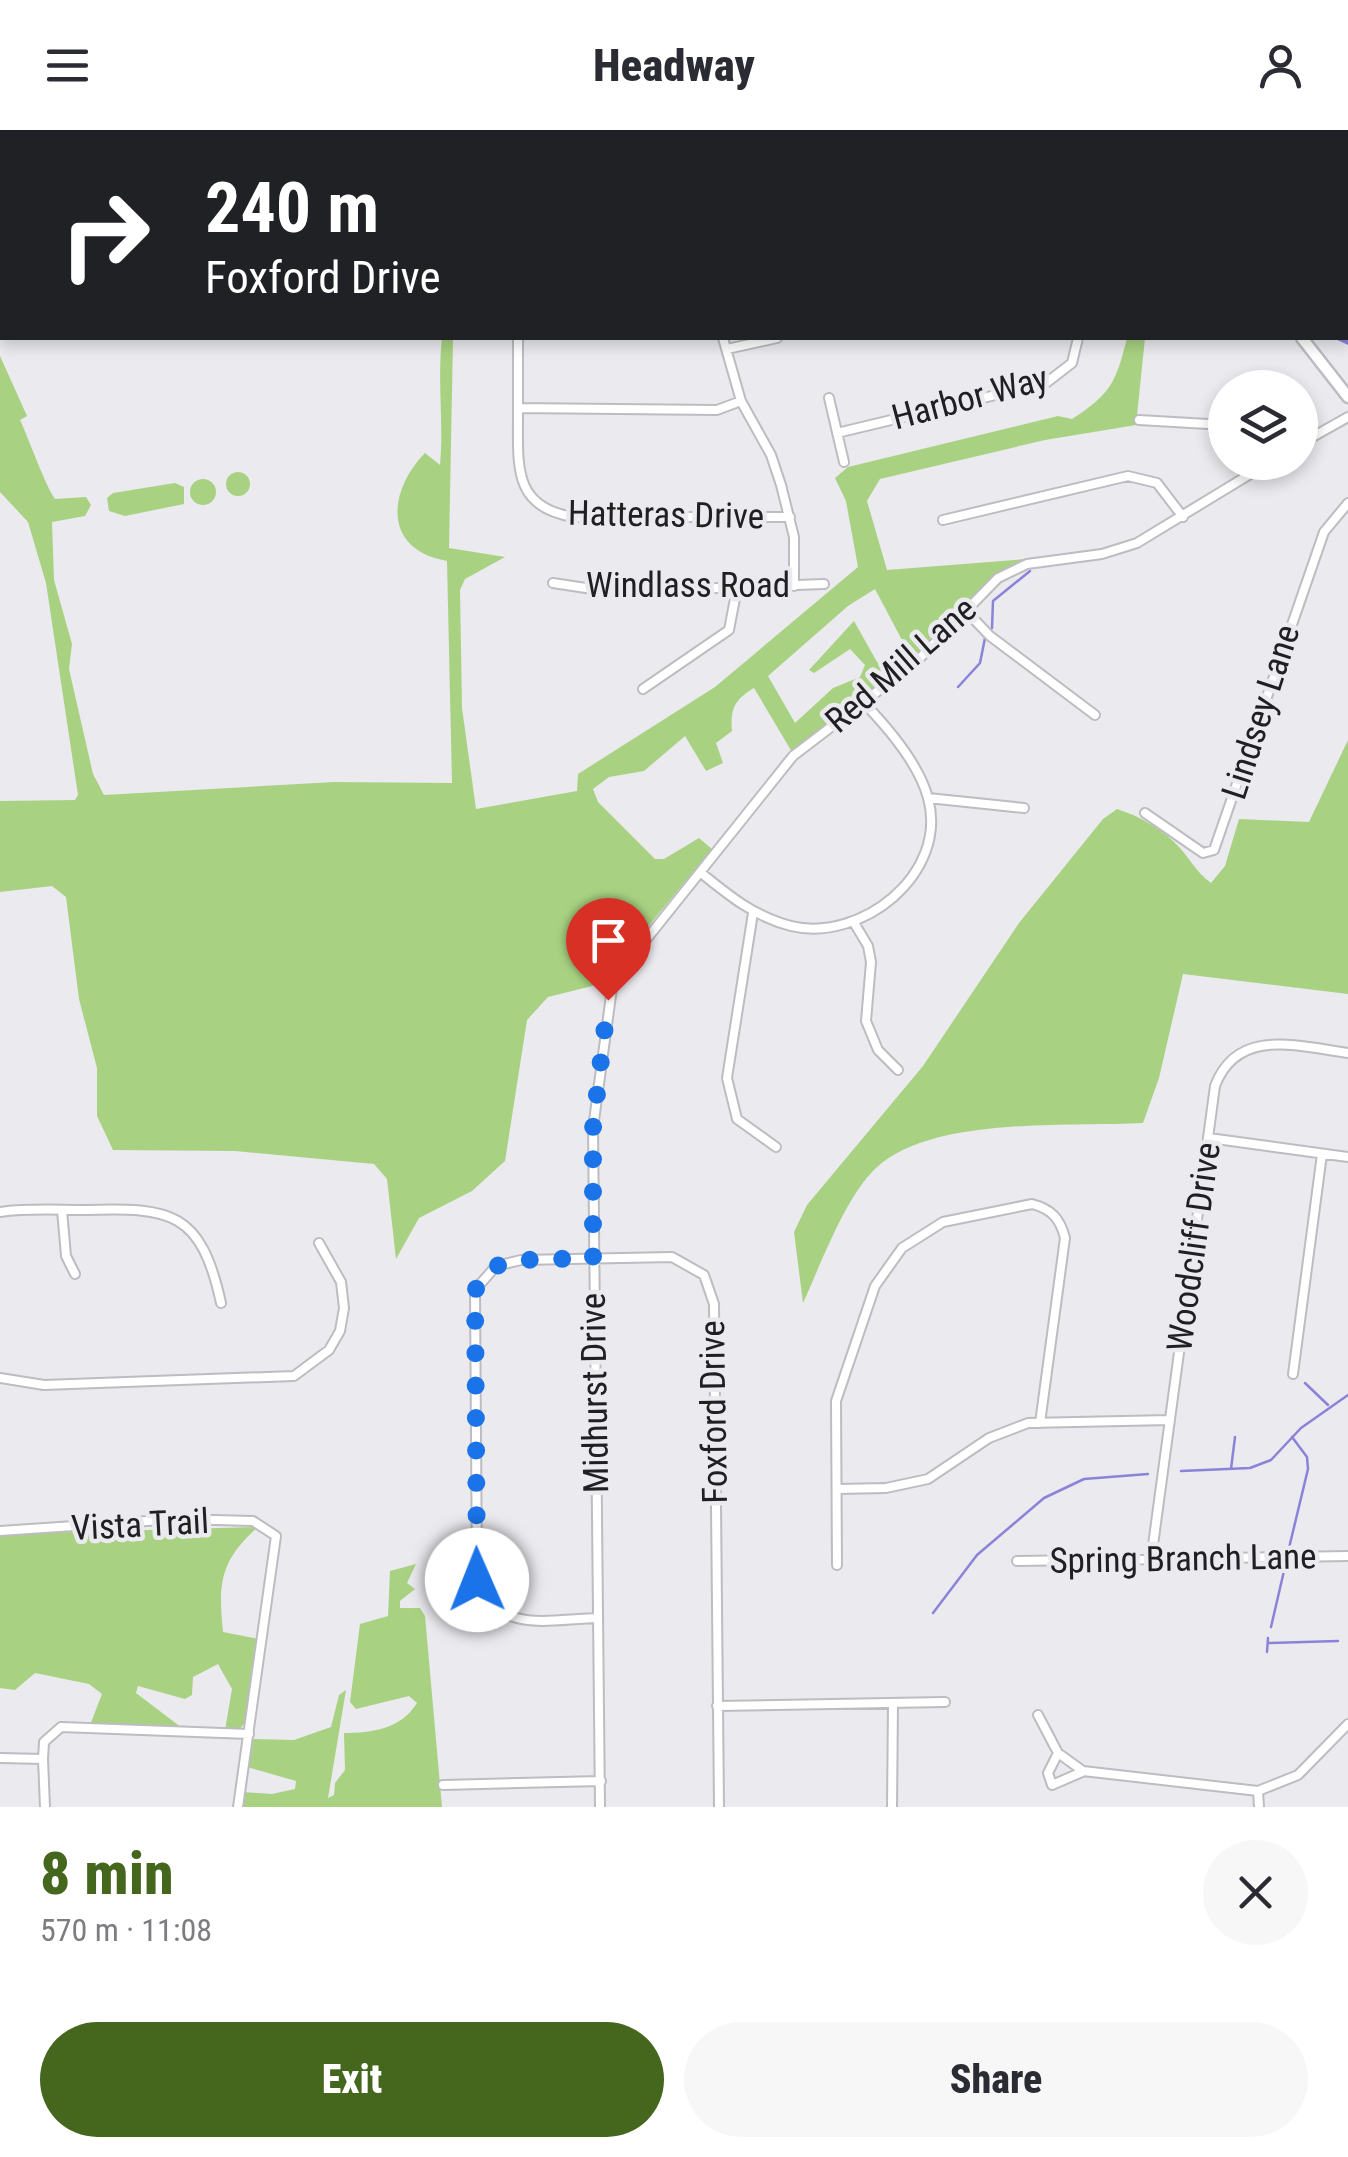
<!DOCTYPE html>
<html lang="en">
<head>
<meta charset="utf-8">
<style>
	:root { --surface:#fff; --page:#f7f7f7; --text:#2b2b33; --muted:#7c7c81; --accent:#45661d }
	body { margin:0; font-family:"Roboto Condensed",sans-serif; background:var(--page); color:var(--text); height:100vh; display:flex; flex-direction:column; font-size:38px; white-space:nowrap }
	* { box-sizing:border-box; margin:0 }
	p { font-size:32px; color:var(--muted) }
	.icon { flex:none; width:55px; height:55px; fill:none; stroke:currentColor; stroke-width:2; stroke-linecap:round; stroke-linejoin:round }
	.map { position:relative; height:1677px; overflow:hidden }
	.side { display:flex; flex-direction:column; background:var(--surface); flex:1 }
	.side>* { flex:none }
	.guide { position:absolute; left:0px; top:0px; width:1350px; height:210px; box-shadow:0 5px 15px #0003; background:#202124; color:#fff; overflow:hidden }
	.controls { position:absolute; left:1208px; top:240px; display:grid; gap:20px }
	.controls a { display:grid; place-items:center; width:110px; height:110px; border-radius:50%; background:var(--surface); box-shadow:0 5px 15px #0003; font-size:50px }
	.pin { position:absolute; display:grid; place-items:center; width:85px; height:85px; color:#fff; margin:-102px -42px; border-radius:50% 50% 50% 0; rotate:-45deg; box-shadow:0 0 10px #0007 }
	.pin .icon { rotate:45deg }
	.me { position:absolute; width:110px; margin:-55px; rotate:359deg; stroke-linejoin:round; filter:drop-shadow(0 0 8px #0008) }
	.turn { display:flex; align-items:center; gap:35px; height:210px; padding:0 40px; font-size:45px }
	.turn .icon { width:130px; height:130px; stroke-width:2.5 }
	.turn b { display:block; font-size:70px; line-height:85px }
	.round { display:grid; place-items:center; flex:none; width:105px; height:105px; border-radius:52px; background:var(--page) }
	.overview { display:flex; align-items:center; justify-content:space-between; height:170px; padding:0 40px }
	h1 { font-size:60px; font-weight:800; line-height:75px; color:var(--accent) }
	.action { display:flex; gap:20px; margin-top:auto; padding:20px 40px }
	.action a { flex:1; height:115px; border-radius:60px; background:var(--accent); color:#fff; font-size:40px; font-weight:800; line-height:115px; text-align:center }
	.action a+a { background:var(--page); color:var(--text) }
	header { display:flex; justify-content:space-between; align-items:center; height:130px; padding:0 40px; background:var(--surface); font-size:45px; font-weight:800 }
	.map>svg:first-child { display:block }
	.green { fill:#a8d282 }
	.water { fill:#8a83d8 }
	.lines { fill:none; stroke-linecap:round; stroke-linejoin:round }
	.stream { stroke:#8a83d8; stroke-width:2.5 }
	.minor-casing { stroke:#bcbcc1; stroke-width:12 }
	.tertiary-casing { stroke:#bcbcc1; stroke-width:15 }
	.minor { stroke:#fff; stroke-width:8 }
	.tertiary { stroke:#fff; stroke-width:10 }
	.route { stroke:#1a73e8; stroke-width:18; stroke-dasharray:0 32.4 }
	.labels { text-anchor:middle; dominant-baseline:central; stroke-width:9; stroke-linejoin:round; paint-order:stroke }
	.street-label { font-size:35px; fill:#202022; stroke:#eaeaef }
</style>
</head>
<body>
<header><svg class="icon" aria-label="menu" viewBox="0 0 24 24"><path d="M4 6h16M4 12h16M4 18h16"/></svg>Headway<svg class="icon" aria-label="person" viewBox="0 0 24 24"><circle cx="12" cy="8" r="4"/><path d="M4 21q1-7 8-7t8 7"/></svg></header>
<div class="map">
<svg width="1348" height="1677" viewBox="0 0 1348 1677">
	<rect width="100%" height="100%" fill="#eaeaef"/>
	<!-- green -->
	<path class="green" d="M 0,0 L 309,0 L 2,2 L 0,150 Z
		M 781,0 L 957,0 L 957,2 L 781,2 Z
		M 442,208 L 453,208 L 449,418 L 505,427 L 465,449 L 460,460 L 462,578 L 476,679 L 577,661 L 578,644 L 715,557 L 858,437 L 846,371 L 835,348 L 848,337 L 1058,286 L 1072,289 C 1111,264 1116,252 1127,208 L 1145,208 L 1136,295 L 1045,310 L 880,349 L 867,371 L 887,440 L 1026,429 L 988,452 L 912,529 L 875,459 L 848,476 L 768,546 L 795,593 L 833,558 L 860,547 L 865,535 L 850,519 L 814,543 L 809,540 L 854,491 L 877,532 L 898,541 L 792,622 L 754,558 C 735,569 730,579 732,601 L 716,613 L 723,633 L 706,641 L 685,606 L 644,641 L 609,647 L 593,659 L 598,672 L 655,729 L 664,729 L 699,708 L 712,719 L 608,845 L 592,856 L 548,867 L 527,890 L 505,1031 L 472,1061 L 419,1088 L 396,1129 L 387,1049 L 374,1034 L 235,1021 L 113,1020 L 97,986 L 97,938 L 79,869 L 66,767 L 52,756 L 0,762 L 0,671 L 75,670 L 78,665 L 46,453 L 28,392 L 0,362 L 0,226 L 27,286 L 20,290 C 29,309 45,355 55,369 L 86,367 L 91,375 L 85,386 L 52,392 L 54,450 L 72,514 L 69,539 L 93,644 L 104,665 L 334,652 L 452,653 L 447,431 C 383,420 387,362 425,323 L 440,335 C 444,292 437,253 442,208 Z
		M226 354a12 12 0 1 1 24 0a12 12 0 1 1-24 0Z
		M190 362a13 13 0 1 1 26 0a13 13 0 1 1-26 0Z
		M 175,353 L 184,357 L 184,374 L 125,386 L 109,381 L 107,368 L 113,363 Z
		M 1348,610 L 1348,864 L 1183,844 L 1159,948 L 1143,993 C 1068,997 932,986 876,1038 C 845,1067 821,1134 803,1173 L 794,1102 L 807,1075 L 923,936 L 1019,793 L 1103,689 L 1117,679 C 1139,686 1163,699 1179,717 C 1191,730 1196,742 1211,753 L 1225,736 L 1239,689 L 1309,692 Z
		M 258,1397 C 220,1431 218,1453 223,1502 L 258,1509 L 247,1590 L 239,1600 L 225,1600 L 232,1559 L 218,1534 L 193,1547 L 192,1565 L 185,1569 L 138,1556 L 136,1563 L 182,1598 L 90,1595 L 102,1564 L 89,1554 L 35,1543 L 15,1560 L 0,1558 L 0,1404 Z
		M 416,1434 L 407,1453 L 415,1459 L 400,1471 L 400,1478 L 420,1478 L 425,1486 L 442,1677 L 241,1677 L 243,1662 L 272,1664 L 295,1659 L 296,1651 L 247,1637 L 252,1609 L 294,1610 L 331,1597 L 339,1565 L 346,1560 L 328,1668 L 334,1665 L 335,1653 L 345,1640 L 344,1603 C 372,1603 401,1599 417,1573 L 409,1566 L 356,1579 L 350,1572 L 360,1494 L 388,1486 L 390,1441 Z"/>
	<!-- water -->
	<path class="water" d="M 1083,0 L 1348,0 L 1348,215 L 1333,208 L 1348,208 L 1348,2 Z"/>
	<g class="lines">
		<!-- stream -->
		<path class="stream" d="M 73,2 L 76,0
			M 0,63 L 2,60
			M 992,498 L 993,471 L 1030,441
			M 958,557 L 980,533 L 985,508
			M 1305,1253 L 1328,1275
			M 1231,1339 L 1235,1307
			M 1181,1341 L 1250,1338 L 1271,1330 L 1301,1298 L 1348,1265
			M 1289,1418 L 1308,1339 L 1307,1327 L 1292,1307
			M 933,1483 L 977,1425 L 1044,1368 L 1084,1349 L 1148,1344
			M 1271,1497 L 1284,1441
			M 1268,1513 L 1338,1511
			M 1267,1522 L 1268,1508"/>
		<defs>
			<path id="minor" d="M 738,0 L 739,2
				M 613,2 L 614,0
				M 518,208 C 518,234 518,260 518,286 C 518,336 513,378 574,387 L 790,387
				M 723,208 L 741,271 L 771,325 L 781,355 L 794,407 L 794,456
				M 727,219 L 777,208
				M 829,268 L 844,332
				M 518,278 L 717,280 L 741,271
				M 1139,290 L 1225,295
				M 837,303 L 1046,253 L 1072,233 L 1078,208
				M 1300,303 L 1315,305
				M 1300,314 L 1348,287
				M 943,390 L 1128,346 L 1157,353 L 1183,387
				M 553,453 L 612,462 L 824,454
				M 966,481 L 990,506 L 1095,585
				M 643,559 L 729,500 L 737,458
				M 928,668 L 1024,678
				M 1145,683 L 1203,723 L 1214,720 L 1324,402 L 1348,373
				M 700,742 C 728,765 755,787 791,796 C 861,813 949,744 928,668 C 919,634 889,599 865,574
				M 753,783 L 727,948 L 737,989 L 776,1017
				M 853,791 L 868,816 L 871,832 L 866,891 L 878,920 L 898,940
				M 1209,1008 L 1348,1027
				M 62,1080 L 66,1126 L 75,1144
				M 0,1082 C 28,1078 57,1080 85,1080 C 172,1077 201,1082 221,1173
				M 1293,1244 L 1322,1024
				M 0,1248 L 44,1255 L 294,1246 L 329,1220 L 340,1201 L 344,1178 L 341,1152 L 319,1113
				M 837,1359 L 886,1358 L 928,1349 L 989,1308 L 1028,1293 L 1170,1290
				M 0,1401 L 177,1389 L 253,1391 L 276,1406 L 238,1677
				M 1151,1430 L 1215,956 C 1237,897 1298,916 1348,923
				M 1017,1431 L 1348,1426
				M 837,1435 L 836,1271 L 875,1156 L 902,1118 L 943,1092 L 1032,1074 C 1051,1079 1060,1088 1065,1108 L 1040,1293
				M 598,1488 C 547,1489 500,1505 477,1450 L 475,1160 L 496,1136 L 521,1130 L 672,1127 L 704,1145 L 714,1174 L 719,1677
				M 717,1576 L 945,1572
				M 1038,1585 L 1058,1623 L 1083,1641 L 1258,1661 L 1298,1645 L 1348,1594
				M 1058,1623 L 1048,1643 L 1052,1655 L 1082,1642
				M 0,1628 L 43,1629 L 44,1612 L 61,1597 L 249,1604
				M 43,1629 L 45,1677
				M 443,1655 L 601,1651
				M 1258,1661 L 1259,1677
				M 600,1677 L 593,998 L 613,851 L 793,626 L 916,532 L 998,448 L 1027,434 L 1102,424 L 1137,413 L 1270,332
				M 892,1677 L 893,1574"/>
			<path id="tertiary" d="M 991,0 L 992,2
				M 1302,208 L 1348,267"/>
		</defs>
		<!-- minor casing -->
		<use href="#minor" class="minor-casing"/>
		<!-- tertiary casing -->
		<use href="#tertiary" class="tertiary-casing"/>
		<!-- minor -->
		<use href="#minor" class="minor"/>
		<!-- tertiary -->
		<use href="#tertiary" class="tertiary"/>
	</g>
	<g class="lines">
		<!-- route -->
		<path class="route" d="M 477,1450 L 475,1160 L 496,1136 L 521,1130 L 593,1128 L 593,998 L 608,870"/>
	</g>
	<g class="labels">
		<!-- street labels -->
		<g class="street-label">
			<text transform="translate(970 268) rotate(-15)">Harbor Way</text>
			<text transform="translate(666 385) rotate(1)">Hatteras Drive</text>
			<text x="688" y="455">Windlass Road</text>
			<text transform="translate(901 535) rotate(-41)">Red Mill Lane</text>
			<text transform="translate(1261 582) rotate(-72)">Lindsey Lane</text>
			<text transform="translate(1194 1117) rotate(-82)">Woodcliff Drive</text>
			<text transform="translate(595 1263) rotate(-91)">Midhurst Drive</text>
			<text transform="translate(714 1282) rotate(-91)">Foxford Drive</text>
			<text transform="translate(140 1395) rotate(-3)">Vista Trail</text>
			<text transform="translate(1183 1429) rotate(-1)">Spring Branch Lane</text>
		</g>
	</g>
</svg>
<div class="controls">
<a><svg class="icon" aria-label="layers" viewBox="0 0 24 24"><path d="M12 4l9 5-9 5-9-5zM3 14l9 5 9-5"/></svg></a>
</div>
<div class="pin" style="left:608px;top:870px;background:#d93025"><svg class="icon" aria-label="arrive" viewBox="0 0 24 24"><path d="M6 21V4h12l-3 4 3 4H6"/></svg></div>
<svg class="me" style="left:477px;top:1450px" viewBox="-20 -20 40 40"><circle r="19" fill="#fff"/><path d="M0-13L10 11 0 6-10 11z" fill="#1a73e8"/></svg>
<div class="guide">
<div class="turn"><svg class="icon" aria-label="right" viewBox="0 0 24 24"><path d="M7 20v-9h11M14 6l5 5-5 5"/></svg><div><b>240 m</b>Foxford Drive</div></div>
</div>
</div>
<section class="side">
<div class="overview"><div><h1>8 min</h1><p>570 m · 11:08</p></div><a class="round"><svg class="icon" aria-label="close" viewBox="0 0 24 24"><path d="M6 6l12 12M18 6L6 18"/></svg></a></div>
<div class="action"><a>Exit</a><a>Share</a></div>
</section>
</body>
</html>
